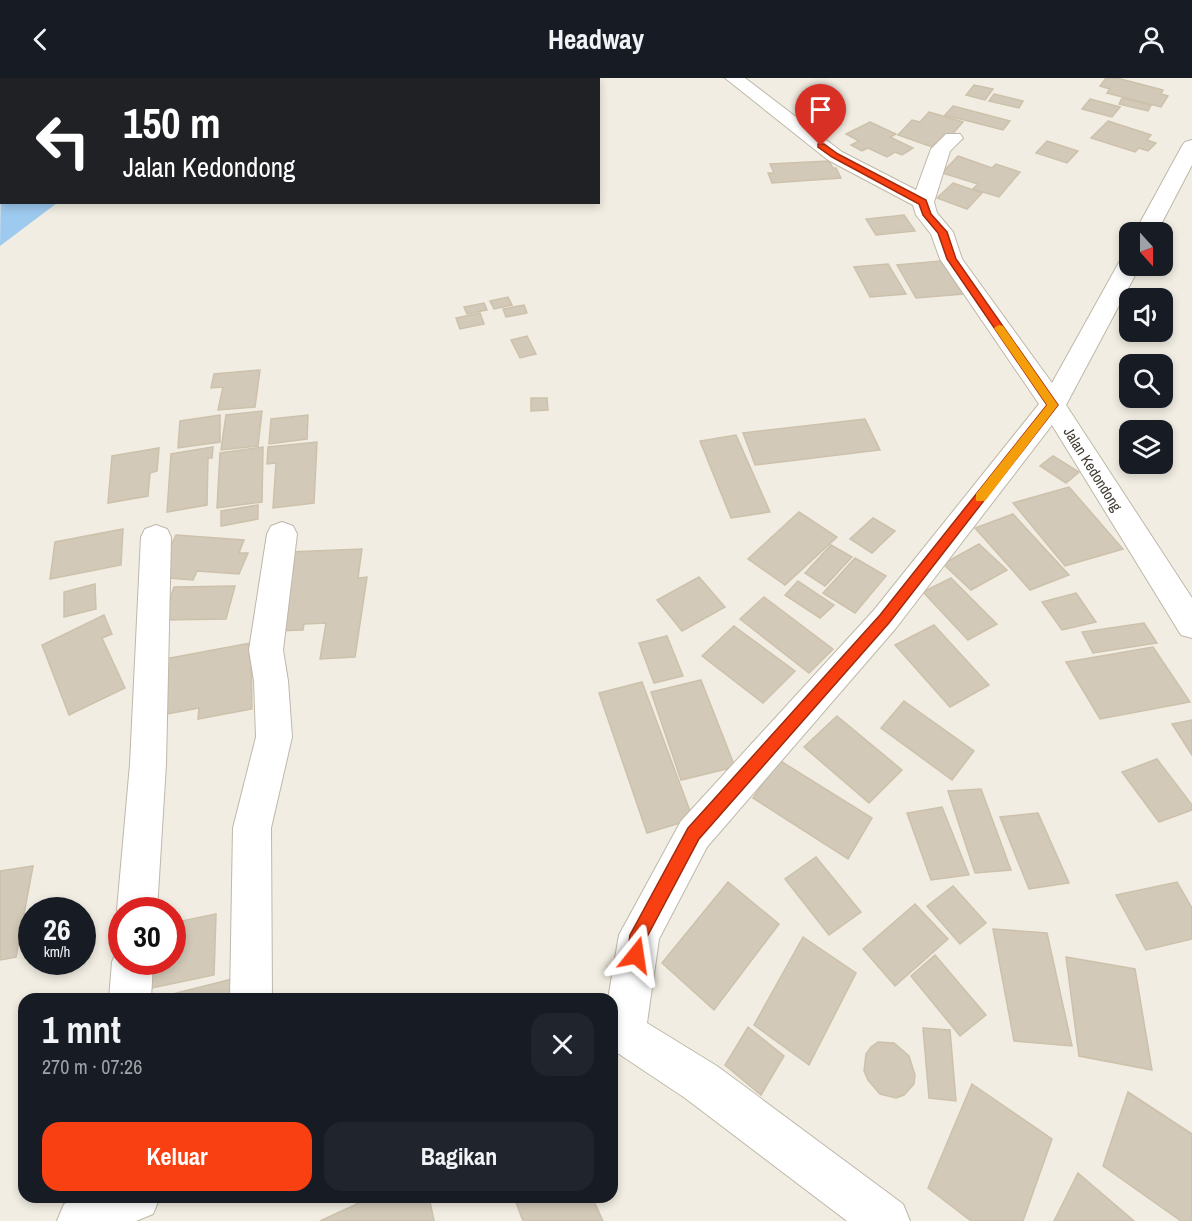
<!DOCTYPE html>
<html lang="id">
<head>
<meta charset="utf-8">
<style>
	:root { --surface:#171b24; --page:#20242c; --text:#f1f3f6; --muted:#9ea1a6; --accent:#f84012 }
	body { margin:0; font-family:"Archivo Narrow",sans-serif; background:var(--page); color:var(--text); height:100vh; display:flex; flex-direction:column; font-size:22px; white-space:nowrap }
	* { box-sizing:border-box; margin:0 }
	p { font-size:20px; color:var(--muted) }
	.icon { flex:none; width:33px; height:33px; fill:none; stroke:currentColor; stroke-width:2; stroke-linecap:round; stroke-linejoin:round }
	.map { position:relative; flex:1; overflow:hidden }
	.details { position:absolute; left:18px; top:915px; width:600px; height:210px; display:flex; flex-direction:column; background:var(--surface); border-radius:18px; box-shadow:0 3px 9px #0003 }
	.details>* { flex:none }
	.top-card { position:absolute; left:0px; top:0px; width:600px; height:126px; box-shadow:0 3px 9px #0003; background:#202124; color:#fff; overflow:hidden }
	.needle { width:39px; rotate:159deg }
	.controls { position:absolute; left:1119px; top:144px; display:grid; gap:12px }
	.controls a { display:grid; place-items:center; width:54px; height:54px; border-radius:12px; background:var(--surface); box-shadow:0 3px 9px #0003; font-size:30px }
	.speed { position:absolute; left:18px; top:819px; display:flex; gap:12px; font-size:30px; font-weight:700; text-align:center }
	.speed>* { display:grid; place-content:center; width:78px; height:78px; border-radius:50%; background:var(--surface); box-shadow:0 3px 9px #0003; line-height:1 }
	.speed small { font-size:15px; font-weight:400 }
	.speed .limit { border:9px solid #d22; background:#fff; color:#111 }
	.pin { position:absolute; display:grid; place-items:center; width:51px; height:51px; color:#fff; margin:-62px -26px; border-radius:50% 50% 50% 0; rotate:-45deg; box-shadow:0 0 6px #0007 }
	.pin .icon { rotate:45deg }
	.me { position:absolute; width:66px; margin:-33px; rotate:15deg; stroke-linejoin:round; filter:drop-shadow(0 0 4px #0008) }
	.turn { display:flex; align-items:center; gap:21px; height:126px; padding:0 24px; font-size:27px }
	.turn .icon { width:78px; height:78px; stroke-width:2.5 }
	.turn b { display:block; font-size:42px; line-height:51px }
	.round { display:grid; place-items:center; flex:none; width:63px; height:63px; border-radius:18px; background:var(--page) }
	.overview { display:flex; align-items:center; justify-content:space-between; height:102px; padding:0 24px }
	h1 { font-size:36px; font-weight:800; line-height:45px }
	.action { display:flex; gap:12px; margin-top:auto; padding:12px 24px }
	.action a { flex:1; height:69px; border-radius:18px; background:var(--accent); color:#fff; font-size:24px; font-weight:800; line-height:69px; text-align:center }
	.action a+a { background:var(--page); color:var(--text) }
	header { display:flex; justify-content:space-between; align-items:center; height:78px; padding:0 24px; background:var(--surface); font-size:27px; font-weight:800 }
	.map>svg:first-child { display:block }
	.water { fill:#9ecaef }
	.building { fill:#d2c9b8; stroke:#cdc1ab; stroke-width:1.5 }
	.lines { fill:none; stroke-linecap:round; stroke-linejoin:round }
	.street-casing { stroke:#bfb8a8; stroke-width:2 }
	.street { fill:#fff; fill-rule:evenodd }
	.route { fill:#f84012; stroke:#a12a0c; stroke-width:1.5 }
	.slow { fill:#f59e0b }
	.labels { text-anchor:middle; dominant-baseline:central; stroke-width:4.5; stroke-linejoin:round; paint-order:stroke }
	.far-street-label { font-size:15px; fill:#423d33; stroke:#fff }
</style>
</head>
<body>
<header><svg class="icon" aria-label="back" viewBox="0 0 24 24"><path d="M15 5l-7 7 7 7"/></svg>Headway<svg class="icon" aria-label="person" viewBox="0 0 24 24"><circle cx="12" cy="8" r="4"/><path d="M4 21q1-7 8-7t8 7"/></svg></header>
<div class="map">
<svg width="1192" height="1143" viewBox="0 0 1192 1143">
	<rect width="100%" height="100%" fill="#f1ede2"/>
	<!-- water -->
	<path class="water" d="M 1,96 L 2,124 L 57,125 L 0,168 Z"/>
	<!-- building -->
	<path class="building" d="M 1106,0 L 1117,0 L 1163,12 L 1161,16 L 1168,18 L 1161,29 L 1107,15 L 1110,11 L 1100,8 Z
		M 974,7 L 993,11 L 985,22 L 966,17 Z
		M 994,16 L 1023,23 L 1019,30 L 989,23 Z
		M 1122,20 L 1151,27 L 1148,33 L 1119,26 Z
		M 1090,21 L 1120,29 L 1112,39 L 1082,31 Z
		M 953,28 L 1010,43 L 1003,52 L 945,37 Z
		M 929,34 L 963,44 L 943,67 L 936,65 L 932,69 L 898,57 L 912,42 L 920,44 Z
		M 1108,43 L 1151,57 L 1147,62 L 1156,65 L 1148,73 L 1139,70 L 1135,74 L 1091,60 Z
		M 870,44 L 896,56 L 890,59 L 913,70 L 902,77 L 895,74 L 887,79 L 868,70 L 862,73 L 851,67 L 859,63 L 846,56 Z
		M 1047,63 L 1078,73 L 1067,85 L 1036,75 Z
		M 958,78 L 992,90 L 996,86 L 1020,94 L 999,119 L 973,111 L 978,106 L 942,95 Z
		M 829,83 L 833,90 L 836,90 L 841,100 L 772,105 L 768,95 L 774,95 L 770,86 Z
		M 953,105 L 982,115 L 967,131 L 937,120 Z
		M 904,137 L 915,153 L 876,157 L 866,141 Z
		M 941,183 L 963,216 L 916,220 L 897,187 Z
		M 888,186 L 906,216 L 870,219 L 854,189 Z
		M 508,219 L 512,227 L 494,231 L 490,223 Z
		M 484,225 L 487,232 L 467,236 L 464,229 Z
		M 524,227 L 527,235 L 506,239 L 503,231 Z
		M 480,235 L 484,246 L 460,251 L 456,240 Z
		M 527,258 L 536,276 L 520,280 L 511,262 Z
		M 260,292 L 255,329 L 218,332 L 223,309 L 211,310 L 214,296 Z
		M 531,320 L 547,320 L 548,332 L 531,333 Z
		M 262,333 L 258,368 L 221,372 L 226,337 Z
		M 220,337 L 220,364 L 178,370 L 180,343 Z
		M 308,337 L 307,361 L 269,366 L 271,341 Z
		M 865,341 L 880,372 L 755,387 L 743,355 Z
		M 736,357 L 770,434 L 731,440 L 700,363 Z
		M 317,364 L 314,425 L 273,430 L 276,385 L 267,386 L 268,369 Z
		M 213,369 L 212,380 L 208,380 L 207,427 L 167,434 L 171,376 Z
		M 263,369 L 262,424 L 217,430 L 220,375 Z
		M 159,370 L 157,393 L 150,395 L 148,418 L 108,425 L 112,378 Z
		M 1053,378 L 1079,394 L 1066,405 L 1040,388 Z
		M 1069,409 L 1123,471 L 1065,488 L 1013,425 Z
		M 258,427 L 258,441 L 221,448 L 221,433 Z
		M 799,434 L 837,459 L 785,507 L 748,481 Z
		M 1013,436 L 1069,497 L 1030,512 L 975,450 Z
		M 873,440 L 895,453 L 872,475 L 850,461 Z
		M 123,451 L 121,487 L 50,501 L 55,464 Z
		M 176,457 L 244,462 L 239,475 L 248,475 L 239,496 L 197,493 L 193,502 L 156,499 Z
		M 979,466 L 1007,492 L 971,512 L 943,486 Z
		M 831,467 L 852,479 L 825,508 L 805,495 Z
		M 362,471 L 358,500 L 367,499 L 355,579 L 320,581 L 326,545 L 304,546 L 303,552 L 273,553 L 289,474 Z
		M 855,480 L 886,498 L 855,535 L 823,515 Z
		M 699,499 L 725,529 L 682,553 L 657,522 Z
		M 951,500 L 997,546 L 968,562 L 923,514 Z
		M 798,503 L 834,527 L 820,540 L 785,517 Z
		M 95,506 L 96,531 L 64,539 L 64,514 Z
		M 235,508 L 226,541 L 163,542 L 174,509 Z
		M 1076,515 L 1096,544 L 1062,552 L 1042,524 Z
		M 764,519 L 833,571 L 809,595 L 740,541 Z
		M 104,537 L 112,556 L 102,560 L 125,610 L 69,637 L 42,567 Z
		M 1144,545 L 1157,565 L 1093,575 L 1082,554 Z
		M 934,547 L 989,607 L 950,629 L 895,567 Z
		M 734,548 L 795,593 L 763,625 L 702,578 Z
		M 667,558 L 683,598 L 654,605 L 639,565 Z
		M 251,565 L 252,631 L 198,641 L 199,630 L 156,638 L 160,582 Z
		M 1153,569 L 1190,624 L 1100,641 L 1066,584 Z
		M 701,602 L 735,689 L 681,702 L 651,614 Z
		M 642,604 L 693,741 L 647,755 L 599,615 Z
		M 904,623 L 974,673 L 952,702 L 881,650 Z
		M 837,638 L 902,692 L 869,725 L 804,669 Z
		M 1192,642 L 1192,677 L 1172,646 Z
		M 1157,681 L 1192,727 L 1192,732 L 1159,744 L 1122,694 Z
		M 779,682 L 872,740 L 848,781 L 753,720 Z
		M 981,711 L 1011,792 L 975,795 L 948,713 Z
		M 942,729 L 969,797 L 931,802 L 907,735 Z
		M 1038,735 L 1069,805 L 1029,811 L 1000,739 Z
		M 816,779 L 861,834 L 829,857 L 785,801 Z
		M 33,788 L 16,879 L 0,882 L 0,793 Z
		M 728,804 L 779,846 L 714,932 L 662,885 Z
		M 1177,804 L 1192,830 L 1192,861 L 1146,872 L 1116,817 Z
		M 953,808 L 986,845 L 960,866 L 927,828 Z
		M 915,826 L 948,861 L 895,908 L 863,871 Z
		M 216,836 L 214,897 L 142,912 L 144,884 L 172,884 L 172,845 Z
		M 993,851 L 1047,855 L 1072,968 L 1014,963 Z
		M 803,859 L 856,895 L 809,987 L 754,947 Z
		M 935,877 L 986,937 L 960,958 L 911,898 Z
		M 1066,879 L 1135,891 L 1152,992 L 1079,978 Z
		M 236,900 L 236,921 L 153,921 Z
		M 748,949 L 784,978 L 761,1017 L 725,987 Z
		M 923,950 L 950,952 L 956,1023 L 929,1020 Z
		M 878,964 L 894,965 L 909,978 L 915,997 L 914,1006 L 904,1017 L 896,1020 L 880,1016 L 868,1002 L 864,993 L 866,976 L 871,969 Z
		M 972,1006 L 1052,1061 L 1023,1143 L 971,1143 L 928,1110 Z
		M 1128,1014 L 1192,1056 L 1192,1143 L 1181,1143 L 1103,1088 Z
		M 1078,1095 L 1134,1143 L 1054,1143 Z
		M 372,1119 L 429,1119 L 434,1143 L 320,1143 Z
		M 514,1119 L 592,1119 L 603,1143 L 523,1143 Z"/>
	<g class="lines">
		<defs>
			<path id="street" d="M 725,0 L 745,0 L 842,74 L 916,112 L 931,71 L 946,56 L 960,56 L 963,60 L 950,73 L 934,124 L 937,135 L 953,154 L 962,181 L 1052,305 L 1122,179 L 1130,177 L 1130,188 L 1140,188 L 1066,327 L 1192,520 L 1192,560 L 1181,557 L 1052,347 L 896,550 L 707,769 L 659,861 L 647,945 L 717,988 L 903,1126 L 910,1143 L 847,1143 L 685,1020 L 619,976 L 612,976 L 612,921 L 608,921 L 619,857 L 681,743 L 874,532 L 1039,326 L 940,181 L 931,156 L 916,137 L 913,127 L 828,82 Z
				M 1192,62 L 1192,87 L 1157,154 L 1135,154 L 1182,68 L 1185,64 Z
				M 282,444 L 293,448 L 297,456 L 283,572 L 288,603 L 292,659 L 271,750 L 272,921 L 230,921 L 233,750 L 256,659 L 254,603 L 249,572 L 267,456 L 271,448 Z
				M 156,447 L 167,451 L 171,459 L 166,686 L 157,832 L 122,832 L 122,843 L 117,832 L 130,686 L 141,459 L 145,451 Z
				M 122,868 L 122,884 L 153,884 L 151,921 L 109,921 L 112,884 L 118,869 Z
				M 81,1119 L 160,1119 L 153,1136 L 136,1143 L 57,1143 L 64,1126 Z"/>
		</defs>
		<!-- street casing -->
		<use href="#street" class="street-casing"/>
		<!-- street -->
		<use href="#street" class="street"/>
	</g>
	<!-- route -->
	<path class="route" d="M 818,66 L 824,66 L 838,76 L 926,122 L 931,136 L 947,154 L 956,181 L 1058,327 L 889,545 L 699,761 L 647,859 L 642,883 L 636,885 L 630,883 L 627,877 L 630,857 L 688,750 L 880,537 L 1047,327 L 947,181 L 938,155 L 923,137 L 919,126 L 832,79 L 818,69 Z"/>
	<!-- slow -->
	<path class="slow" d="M 999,247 L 1003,248 L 1058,327 L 985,423 L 976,423 L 976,416 L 1047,327 L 994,250 Z"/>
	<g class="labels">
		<!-- far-street labels -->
		<g class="far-street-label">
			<text transform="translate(1093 391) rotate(58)">Jalan Kedondong</text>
		</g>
	</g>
</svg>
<div class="controls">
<a><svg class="needle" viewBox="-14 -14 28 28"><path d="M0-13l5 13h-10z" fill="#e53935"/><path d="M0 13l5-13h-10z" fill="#9ea1a6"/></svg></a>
<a><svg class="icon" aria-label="sound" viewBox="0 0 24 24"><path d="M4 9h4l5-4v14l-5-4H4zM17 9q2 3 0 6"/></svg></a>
<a><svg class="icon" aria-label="search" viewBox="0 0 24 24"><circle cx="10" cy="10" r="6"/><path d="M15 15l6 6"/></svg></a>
<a><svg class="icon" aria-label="layers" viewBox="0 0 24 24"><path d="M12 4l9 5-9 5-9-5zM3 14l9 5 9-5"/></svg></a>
</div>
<div class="speed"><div>26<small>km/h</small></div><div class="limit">30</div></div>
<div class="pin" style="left:821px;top:68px;background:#d93025"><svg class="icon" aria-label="arrive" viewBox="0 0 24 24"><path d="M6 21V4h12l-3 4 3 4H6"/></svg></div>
<svg class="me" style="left:636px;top:877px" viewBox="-20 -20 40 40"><path d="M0-17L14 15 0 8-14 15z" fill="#f84012" stroke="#fff" stroke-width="4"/></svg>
<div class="top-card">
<div class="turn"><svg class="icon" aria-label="left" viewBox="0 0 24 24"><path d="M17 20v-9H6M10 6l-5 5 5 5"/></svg><div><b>150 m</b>Jalan Kedondong</div></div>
</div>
<section class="details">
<div class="overview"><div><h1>1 mnt</h1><p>270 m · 07:26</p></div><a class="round"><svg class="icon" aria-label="close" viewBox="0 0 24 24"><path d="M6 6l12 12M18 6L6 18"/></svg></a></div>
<div class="action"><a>Keluar</a><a>Bagikan</a></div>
</section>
</div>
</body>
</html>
